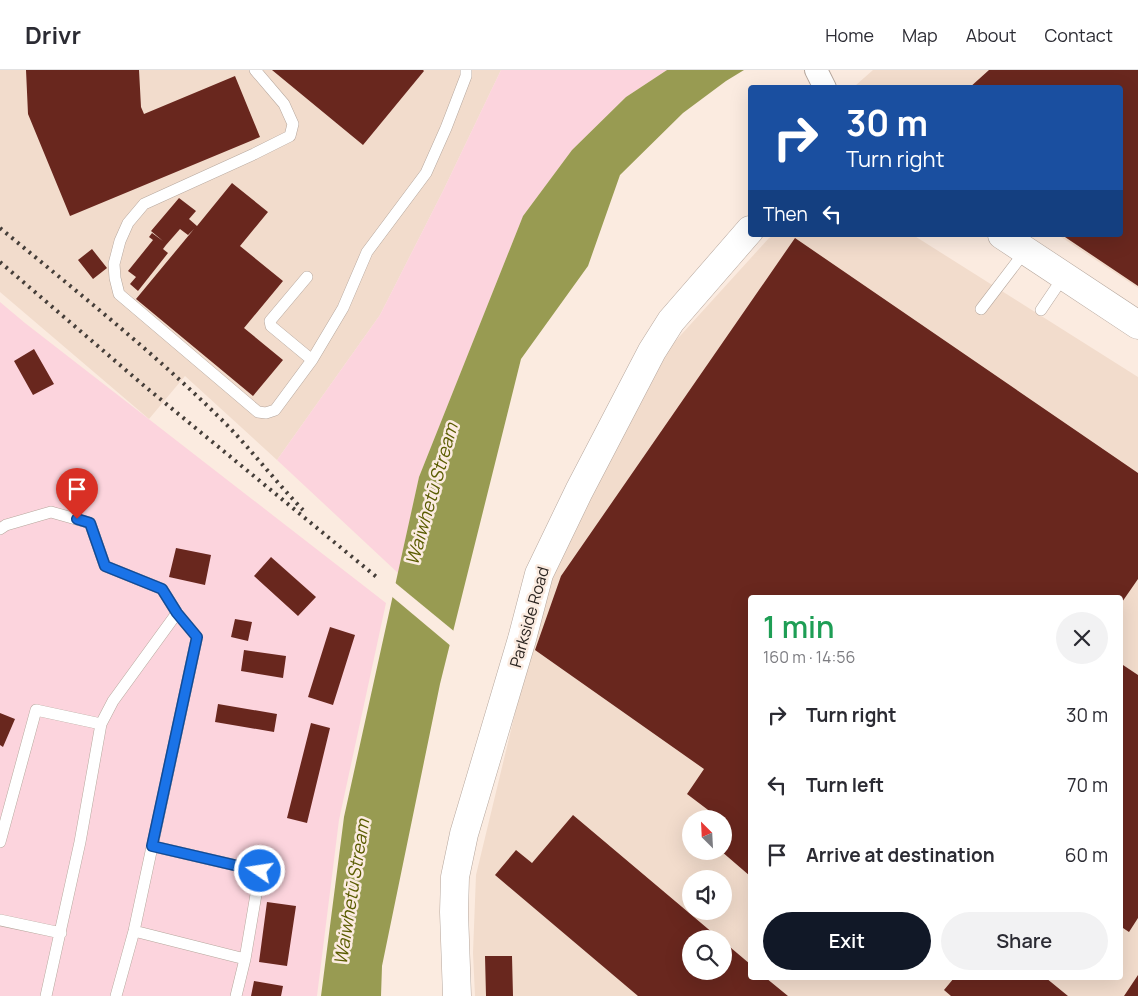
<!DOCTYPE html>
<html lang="en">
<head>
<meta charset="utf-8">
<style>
	:root { --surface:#fff; --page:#f2f2f3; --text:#2b2b33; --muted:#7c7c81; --line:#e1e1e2; --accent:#111827 }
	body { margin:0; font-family:Manrope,sans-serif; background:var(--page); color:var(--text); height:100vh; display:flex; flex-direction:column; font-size:19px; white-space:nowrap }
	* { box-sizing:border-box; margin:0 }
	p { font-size:16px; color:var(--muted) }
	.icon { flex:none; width:28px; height:28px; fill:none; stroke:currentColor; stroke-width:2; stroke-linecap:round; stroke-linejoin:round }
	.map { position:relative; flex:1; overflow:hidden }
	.side { position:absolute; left:748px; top:525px; width:375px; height:385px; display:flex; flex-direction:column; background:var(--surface); border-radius:5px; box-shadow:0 5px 20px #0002 }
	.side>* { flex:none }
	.top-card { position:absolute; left:748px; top:15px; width:375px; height:152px; border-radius:5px; box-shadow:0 5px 20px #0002; background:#1a4fa0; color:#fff; overflow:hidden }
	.needle { width:32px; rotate:336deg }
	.controls { position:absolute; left:682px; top:740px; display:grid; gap:10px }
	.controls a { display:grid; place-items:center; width:50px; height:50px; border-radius:50%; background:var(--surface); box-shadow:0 5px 20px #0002; font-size:25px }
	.pin { position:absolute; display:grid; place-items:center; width:42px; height:42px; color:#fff; margin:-51px -21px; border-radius:50% 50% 50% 0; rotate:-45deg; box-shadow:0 0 5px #0007 }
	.pin .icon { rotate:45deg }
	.me { position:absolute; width:55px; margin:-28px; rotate:283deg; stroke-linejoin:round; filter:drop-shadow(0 0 4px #0008) }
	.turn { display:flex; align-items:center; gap:18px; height:105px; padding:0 15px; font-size:22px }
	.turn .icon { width:65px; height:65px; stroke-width:2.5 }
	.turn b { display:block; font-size:35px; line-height:42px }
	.then { display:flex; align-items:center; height:48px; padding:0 15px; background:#0003; gap:10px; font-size:19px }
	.round { display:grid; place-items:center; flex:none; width:52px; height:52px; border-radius:26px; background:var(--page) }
	.head { display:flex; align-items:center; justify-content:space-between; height:85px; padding:0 15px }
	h1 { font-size:30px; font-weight:600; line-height:38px; color:#1e9e55 }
	.cta { display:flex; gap:10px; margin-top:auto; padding:10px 15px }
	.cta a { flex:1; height:58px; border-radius:30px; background:var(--accent); color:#fff; font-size:20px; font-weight:600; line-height:58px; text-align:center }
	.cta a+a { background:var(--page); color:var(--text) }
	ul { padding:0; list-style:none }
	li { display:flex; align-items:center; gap:15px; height:70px; padding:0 15px }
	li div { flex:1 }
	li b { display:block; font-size:19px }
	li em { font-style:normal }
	header { display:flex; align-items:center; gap:30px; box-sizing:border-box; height:70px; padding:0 25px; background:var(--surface); border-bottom:1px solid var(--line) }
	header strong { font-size:24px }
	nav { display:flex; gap:28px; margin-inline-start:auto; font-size:18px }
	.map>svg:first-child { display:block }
	.built { fill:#f2dccc; fill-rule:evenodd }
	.green { fill:#fcd4dd }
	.water { fill:#989b52 }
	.pier { fill:#fbebe0 }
	.building { fill:#69271e }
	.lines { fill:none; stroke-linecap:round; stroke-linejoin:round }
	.service-casing { stroke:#b6a79d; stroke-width:12 }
	.minor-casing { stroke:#b6a79d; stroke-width:24 }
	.secondary-casing { stroke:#b6a79d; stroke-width:29 }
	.service { stroke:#fff; stroke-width:11 }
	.minor { stroke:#fff; stroke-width:22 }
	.secondary { stroke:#fff; stroke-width:28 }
	.rail { stroke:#453e39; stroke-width:4; stroke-dasharray:2.5 5; stroke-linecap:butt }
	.route-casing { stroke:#114b97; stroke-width:12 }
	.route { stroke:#1a73e8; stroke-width:9 }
	.labels { text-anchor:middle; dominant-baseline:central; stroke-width:5; stroke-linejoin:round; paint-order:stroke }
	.street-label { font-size:16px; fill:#2a2420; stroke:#fbebe0 }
	.water-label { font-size:18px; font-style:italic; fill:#5a5c00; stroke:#fbebe0 }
</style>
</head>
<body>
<header>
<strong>Drivr</strong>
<nav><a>Home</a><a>Map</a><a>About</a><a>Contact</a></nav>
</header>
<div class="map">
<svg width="1138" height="926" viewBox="0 0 1138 926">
	<rect width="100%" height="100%" fill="#fbebe0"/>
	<!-- built -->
	<path class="built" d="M 0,0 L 501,0 L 443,121 L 380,245 L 277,390 L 185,306 L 149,349 L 0,222 Z
		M 873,0 L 1138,0 L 1138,218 L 1058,165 L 1120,165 L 1120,18 L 858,18 L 856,15 Z
		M 774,165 L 913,165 L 1138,307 L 1138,926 L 475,926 L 473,883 L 476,805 L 545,519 L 660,288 L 769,168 ZM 750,528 L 1120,528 L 1120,908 L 750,908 ZM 691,749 L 724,749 L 724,781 L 691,781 ZM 691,809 L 724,809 L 724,841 L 691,841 ZM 691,869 L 724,869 L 724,901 L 691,901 Z"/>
	<!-- green -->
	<path class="green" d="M 501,0 L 667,0 L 626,27 L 572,80 L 523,146 L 419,407 L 398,503 L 277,390 L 380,245 L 443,121 Z
		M 0,232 L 25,253 L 386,533 L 339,750 L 317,926 L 0,926 Z"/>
	<!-- water -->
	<path class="water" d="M 667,0 L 744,0 L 726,11 L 683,43 L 620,105 L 588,196 L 521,289 L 440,614 L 382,896 L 381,926 L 321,926 L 344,747 L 419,407 L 523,146 L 572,80 L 626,27 Z"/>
	<!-- pier -->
	<path class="pier" d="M 393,511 L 455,562 L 452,577 L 390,525 Z"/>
	<!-- building -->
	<path class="building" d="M 26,0 L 139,0 L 141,37 L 144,44 L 235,6 L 260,67 L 70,146 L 28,44 Z
		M 272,0 L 423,0 L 424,1 L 363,75 Z
		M 989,0 L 1138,0 L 1138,216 L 1062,165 L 1120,165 L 1120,18 L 969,18 Z
		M 232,113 L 268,142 L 240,176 L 283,211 L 244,258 L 283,290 L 253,326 L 136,229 L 194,159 L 188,165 L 180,159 L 166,175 L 163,179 L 168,183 L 138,221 L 130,214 L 136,207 L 128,201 L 153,170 L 149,167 L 152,163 L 163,171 L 151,161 L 179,128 L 196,141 L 189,149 L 197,156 Z
		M 795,168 L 1138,403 L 1138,509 L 1120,535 L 1120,528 L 750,528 L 750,806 L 721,781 L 724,781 L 724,764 L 728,755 L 724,752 L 724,749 L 720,749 L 687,724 L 704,699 L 535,580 L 561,506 Z
		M 92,179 L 107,198 L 93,209 L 78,190 Z
		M 34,279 L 54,314 L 33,325 L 14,291 Z
		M 176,478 L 211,485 L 205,515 L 169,507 Z
		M 271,487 L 316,527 L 298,546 L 254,506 Z
		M 235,549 L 252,552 L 248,571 L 231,567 Z
		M 330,557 L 355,565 L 333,635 L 308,627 Z
		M 244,580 L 286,586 L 283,608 L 241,601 Z
		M 1120,593 L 1138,605 L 1138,848 L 1129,862 L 1120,856 Z
		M 218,634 L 277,644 L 274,662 L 215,652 Z
		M 0,643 L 15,649 L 3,677 L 0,675 Z
		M 311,653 L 330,658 L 307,753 L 287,748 Z
		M 573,745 L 720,869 L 691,869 L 691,901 L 724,901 L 724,872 L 750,894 L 750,908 L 766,908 L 788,926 L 638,926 L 495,805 L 516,780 L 532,793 Z
		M 267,832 L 296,836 L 287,896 L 259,892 Z
		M 485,886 L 512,886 L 513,926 L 486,926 Z
		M 1138,905 L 1138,926 L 1124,926 Z
		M 954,908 L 1046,908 L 1068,926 L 951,926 L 944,920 Z
		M 254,911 L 283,916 L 281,926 L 251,926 Z"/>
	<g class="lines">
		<defs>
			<path id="service" d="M 255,0 L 284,34 L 293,54 L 290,66 L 254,84 L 144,134 L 128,153 L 120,171 L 114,194 L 115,208 L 119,224 L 258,342 L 266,343 L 275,340 L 312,290 L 343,238 L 367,182 L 426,103 L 446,58 L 466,6 L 466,0
				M 307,207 L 270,251 L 271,256 L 312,290
				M 981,239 L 1026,180
				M 1041,240 L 1064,206
				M 0,459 L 6,455 L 51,442 L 90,453 L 105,496 L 162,519 L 177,543 L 197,567 L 134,861 L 116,926
				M 0,772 L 36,640 L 101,654
				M 0,850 L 61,863
				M 134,861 L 245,889 L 260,801 L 152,776
				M 46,926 L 80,772 L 101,654 L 113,631 L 177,543
				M 236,926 L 245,889"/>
			<path id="minor" d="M 816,0 L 825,18"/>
			<path id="secondary" d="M 1002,165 L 1138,255
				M 457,926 L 454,842 L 455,807 L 464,764 L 522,569 L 539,504 L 579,421 L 652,281 L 671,251 L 750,160"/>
		</defs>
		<!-- service casing -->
		<use href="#service" class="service-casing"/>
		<!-- minor casing -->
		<use href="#minor" class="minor-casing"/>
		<!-- secondary casing -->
		<use href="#secondary" class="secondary-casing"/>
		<!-- service -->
		<use href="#service" class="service"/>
		<!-- minor -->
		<use href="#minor" class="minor"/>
		<!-- secondary -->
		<use href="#secondary" class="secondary"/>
		<!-- rail -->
		<path class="rail" d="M 0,158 C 77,222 156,284 227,355 C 253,382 276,412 303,440
			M 0,192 L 142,314 L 379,509"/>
	</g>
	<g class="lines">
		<defs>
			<path id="route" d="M 77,449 L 90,453 L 105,496 L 162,519 L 177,543 L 197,567 L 152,776 L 260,801"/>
		</defs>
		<!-- route casing -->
		<use href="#route" class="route-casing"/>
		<!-- route -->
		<use href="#route" class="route"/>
	</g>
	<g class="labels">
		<!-- street labels -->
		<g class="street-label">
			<text transform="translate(529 547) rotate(-74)">Parkside Road</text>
		</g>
		<!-- water labels -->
		<g class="water-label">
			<text transform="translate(431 424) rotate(-74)">Waiwhetū Stream</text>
			<text transform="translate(351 822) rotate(-81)">Waiwhetū Stream</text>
		</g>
	</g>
</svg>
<div class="controls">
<a><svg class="needle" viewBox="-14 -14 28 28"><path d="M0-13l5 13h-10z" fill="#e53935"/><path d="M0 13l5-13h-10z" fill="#7c7c81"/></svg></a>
<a><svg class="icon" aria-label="sound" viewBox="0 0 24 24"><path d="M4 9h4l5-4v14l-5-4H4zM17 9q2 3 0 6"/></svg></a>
<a><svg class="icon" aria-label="search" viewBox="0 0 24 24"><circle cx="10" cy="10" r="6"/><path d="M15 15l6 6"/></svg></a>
</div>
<div class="pin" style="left:77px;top:449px;background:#d93025"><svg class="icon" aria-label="arrive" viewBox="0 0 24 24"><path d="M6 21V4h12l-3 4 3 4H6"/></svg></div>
<svg class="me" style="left:260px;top:801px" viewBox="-20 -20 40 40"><circle r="17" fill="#1a73e8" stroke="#fff" stroke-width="3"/><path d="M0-11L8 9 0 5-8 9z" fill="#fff"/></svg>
<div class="top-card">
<div class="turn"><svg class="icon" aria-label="right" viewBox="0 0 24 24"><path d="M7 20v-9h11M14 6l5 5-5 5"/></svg><div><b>30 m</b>Turn right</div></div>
<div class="then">Then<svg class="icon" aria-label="left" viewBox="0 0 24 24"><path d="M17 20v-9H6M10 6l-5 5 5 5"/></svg></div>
</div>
<section class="side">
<div class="head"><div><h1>1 min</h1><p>160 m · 14:56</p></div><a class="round"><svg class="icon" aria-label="close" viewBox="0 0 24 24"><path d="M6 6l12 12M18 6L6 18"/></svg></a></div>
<ul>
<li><svg class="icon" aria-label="right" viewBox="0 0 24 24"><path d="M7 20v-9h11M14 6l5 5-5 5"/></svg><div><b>Turn right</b></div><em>30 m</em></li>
<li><svg class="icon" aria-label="left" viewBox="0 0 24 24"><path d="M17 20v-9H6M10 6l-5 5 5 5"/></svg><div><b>Turn left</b></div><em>70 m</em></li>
<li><svg class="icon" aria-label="arrive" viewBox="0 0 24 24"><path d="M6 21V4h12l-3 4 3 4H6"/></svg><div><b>Arrive at destination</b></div><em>60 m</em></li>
</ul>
<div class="cta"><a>Exit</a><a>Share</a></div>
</section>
</div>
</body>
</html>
